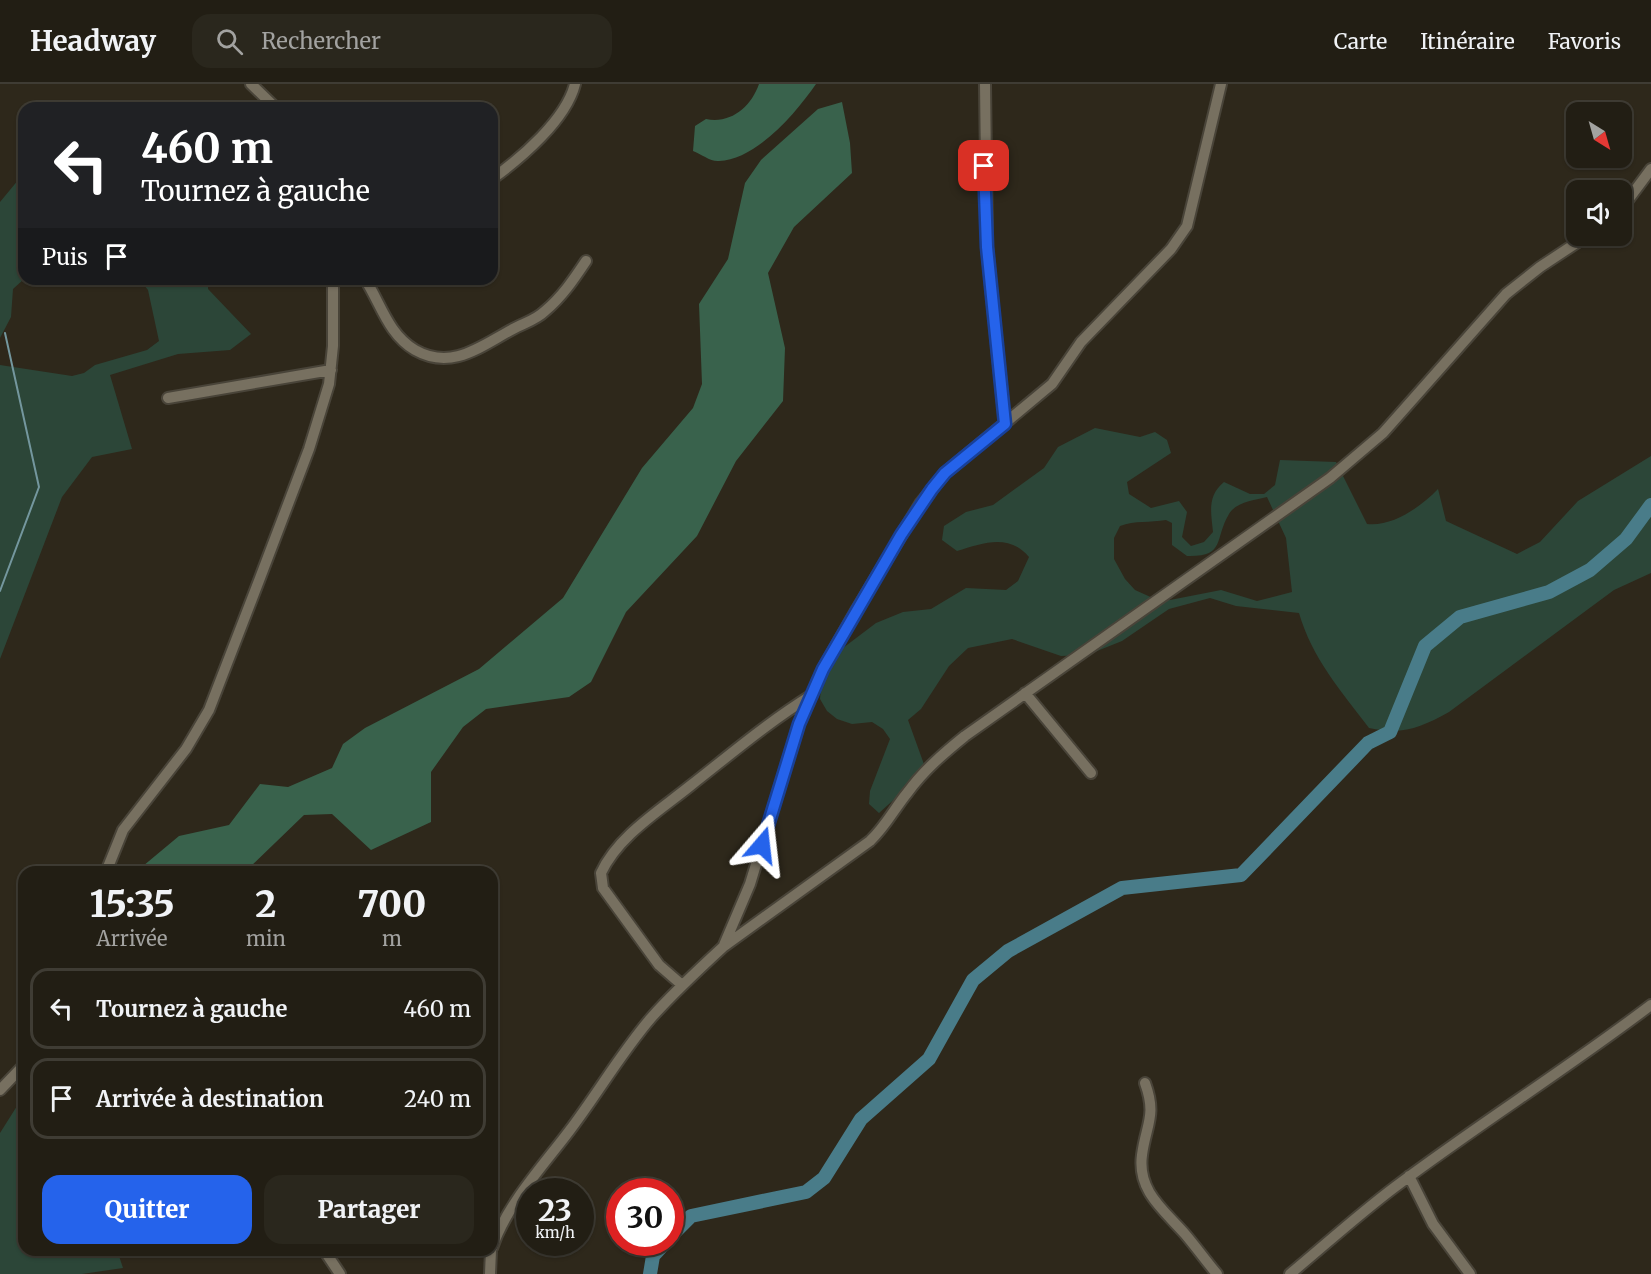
<!DOCTYPE html>
<html lang="fr">
<head>
<meta charset="utf-8">
<style>
	:root { --surface:#221e14; --page:#2a271d; --text:#f1f3f6; --muted:#a2a2a0; --line:#3f3c34; --accent:#2563eb }
	body { margin:0; font-family:Merriweather,serif; background:var(--page); color:var(--text); height:100vh; display:flex; flex-direction:column; font-size:22px; white-space:nowrap }
	* { box-sizing:border-box; margin:0 }
	p { font-size:20px; color:var(--muted) }
	.icon { flex:none; width:33px; height:33px; fill:none; stroke:currentColor; stroke-width:2; stroke-linecap:round; stroke-linejoin:round }
	.map { position:relative; flex:1; overflow:hidden }
	.sheet { position:absolute; left:18px; top:782px; width:480px; height:390px; display:flex; flex-direction:column; background:var(--surface); border-radius:18px; box-shadow:0 2px 4px #0004,0 0 0 2px var(--line) }
	.sheet>* { flex:none }
	.hud { position:absolute; left:18px; top:18px; width:480px; height:183px; border-radius:18px; box-shadow:0 2px 4px #0004,0 0 0 2px var(--line); background:#202124; color:#fff; overflow:hidden }
	.needle { width:39px; rotate:143deg }
	.fabs { position:absolute; left:1566px; top:18px; display:grid; gap:12px }
	.fabs a { display:grid; place-items:center; width:66px; height:66px; border-radius:12px; background:var(--surface); box-shadow:0 2px 4px #0004,0 0 0 2px var(--line); font-size:30px }
	.speed { position:absolute; left:516px; top:1094px; display:flex; gap:12px; font-size:30px; font-weight:700; text-align:center }
	.speed>* { display:grid; place-content:center; width:78px; height:78px; border-radius:50%; background:var(--surface); box-shadow:0 2px 4px #0004,0 0 0 2px var(--line); line-height:1 }
	.speed small { font-size:15px; font-weight:400 }
	.speed .limit { border:9px solid #d22; background:#fff; color:#111 }
	.pin { position:absolute; display:grid; place-items:center; width:51px; height:51px; color:#fff; margin:-26px; border-radius:12px; box-shadow:0 3px 9px #0006 }
	.me { position:absolute; width:66px; margin:-33px; rotate:17deg; stroke-linejoin:round; filter:drop-shadow(0 0 4px #0008) }
	.turn { display:flex; align-items:center; gap:21px; height:126px; padding:0 24px; font-size:27px }
	.turn .icon { width:78px; height:78px; stroke-width:2.5 }
	.turn b { display:block; font-size:42px; line-height:51px }
	.then { display:flex; align-items:center; height:57px; padding:0 24px; background:#0003; gap:12px; font-size:22px }
	.eta { display:flex; justify-content:space-evenly; align-items:center; height:102px; text-align:center }
	.eta b { font-size:36px; font-weight:800; line-height:42px }
	.action { display:flex; gap:12px; margin-top:auto; padding:12px 24px }
	.action a { flex:1; height:69px; border-radius:18px; background:var(--accent); color:#fff; font-size:24px; font-weight:800; line-height:69px; text-align:center }
	.action a+a { background:var(--page); color:var(--text) }
	ul { padding:0; list-style:none }
	li { display:flex; align-items:center; gap:18px; height:81px; margin:0 12px 9px; padding:0 12px; border:3px solid var(--line); border-radius:18px }
	li div { flex:1 }
	li b { display:block; font-size:22px }
	li em { font-style:normal }
	header { display:flex; align-items:center; gap:36px; box-sizing:border-box; height:84px; padding:0 30px; background:var(--surface); border-bottom:2px solid var(--line) }
	header strong { font-size:28px }
	nav { display:flex; gap:33px; margin-inline-start:auto; font-size:21px }
	.search { width:420px; height:54px; background:var(--page); display:flex; align-items:center; gap:15px; box-sizing:border-box; padding:0 21px; border-radius:18px; color:var(--muted); font-size:22px }
	.map>svg:first-child { display:block }
	.green { fill:#2c4638; fill-rule:evenodd }
	.forest { fill:#39624c }
	.lines { fill:none; stroke-linecap:round; stroke-linejoin:round }
	.stream { stroke:#74979e; stroke-width:2 }
	.river { stroke:#497c89; stroke-width:14 }
	.minor-casing { stroke:#494439; stroke-width:14 }
	.minor { stroke:#777060; stroke-width:10 }
	.route-casing { stroke:#184099; stroke-width:15 }
	.route { stroke:#2563eb; stroke-width:10 }
</style>
</head>
<body>
<header>
<strong>Headway</strong>
<div class="search"><svg class="icon" aria-label="search" viewBox="0 0 24 24"><circle cx="10" cy="10" r="6"/><path d="M15 15l6 6"/></svg>Rechercher</div>
<nav><a>Carte</a><a>Itinéraire</a><a>Favoris</a></nav>
</header>
<div class="map">
<svg width="1651" height="1190" viewBox="0 0 1651 1190">
	<rect width="100%" height="100%" fill="#2e281b"/>
	<!-- green -->
	<path class="green" d="M 24,89 L 24,195 L 13,205 L 11,233 L 0,254 L 0,118 Z
		M 139,195 L 208,195 L 208,205 L 251,250 L 230,266 L 178,270 L 110,291 L 132,365 L 92,373 L 62,413 L 0,575 L 0,281 L 72,292 L 84,289 L 95,281 L 147,266 L 159,257 L 148,206 Z
		M 1095,344 L 1140,353 L 1155,348 L 1167,356 L 1171,369 L 1127,398 L 1129,410 L 1151,424 L 1179,417 L 1187,428 L 1182,453 L 1191,462 L 1204,458 L 1213,448 C 1211,428 1207,412 1224,398 L 1250,410 L 1264,410 L 1275,401 L 1280,376 L 1336,378 L 1367,440 C 1392,443 1421,423 1438,405 L 1446,437 L 1517,470 L 1540,458 L 1578,417 L 1651,372 L 1651,489 L 1614,506 L 1449,628 C 1420,644 1403,651 1369,644 C 1341,607 1312,574 1299,529 L 1236,522 L 1210,514 L 1169,525 L 1122,557 L 1087,571 L 1061,572 L 1012,555 L 968,564 L 949,582 L 921,625 L 908,636 L 925,683 L 918,694 L 879,729 L 869,720 L 870,707 L 890,655 L 883,645 L 872,638 L 852,640 L 837,635 L 827,627 L 820,615 L 821,602 L 831,578 L 839,567 L 876,539 L 903,528 L 931,525 L 966,504 L 1006,506 L 1018,497 L 1029,473 C 1009,449 983,459 957,467 L 942,456 L 944,442 L 966,428 L 993,421 L 1044,384 L 1058,363 ZM 1267,413 L 1286,454 L 1292,508 L 1257,517 L 1221,506 L 1170,516 L 1155,515 L 1135,506 L 1125,495 L 1114,475 L 1114,454 L 1120,442 C 1135,436 1150,439 1166,436 L 1172,439 L 1172,461 L 1187,472 C 1226,473 1214,455 1229,430 C 1236,418 1255,416 1267,413 Z
		M 24,1011 L 24,1166 L 117,1166 L 123,1184 L 82,1190 L 0,1190 L 0,1049 Z"/>
	<!-- forest -->
	<path class="forest" d="M 759,0 L 816,0 C 796,29 756,76 719,77 C 711,78 701,70 693,67 L 695,42 L 706,35 C 731,40 751,23 759,0 Z
		M 842,18 L 850,59 L 852,89 L 794,143 L 768,189 L 785,264 L 783,317 L 736,377 L 697,452 L 626,528 L 591,598 L 569,613 L 486,625 L 463,643 L 431,688 L 431,738 L 371,766 L 332,730 L 304,731 L 246,787 L 137,787 L 179,752 L 229,741 L 260,700 L 288,703 L 332,684 L 343,660 L 365,644 L 479,585 L 563,514 L 642,384 L 693,324 L 702,300 L 699,220 L 728,175 L 745,99 L 761,76 L 818,25 Z"/>
	<g class="lines">
		<!-- stream -->
		<path class="stream" d="M 0,507 L 39,403 L 5,249"/>
		<!-- river -->
		<path class="river" d="M 670,1153 L 691,1132 L 806,1108 L 824,1094 L 861,1035 L 929,975 L 973,896 L 1008,867 L 1122,804 L 1241,791 L 1368,659 L 1390,648 L 1425,562 L 1460,533 L 1549,508 L 1590,486 L 1626,455 L 1651,421
			M 650,1190 L 653,1172 L 666,1158"/>
		<defs>
			<path id="minor" d="M 251,0 L 276,24
				M 985,0 L 987,163 L 1005,340
				M 492,95 C 521,74 566,36 575,0
				M 1622,124 L 1651,85
				M 365,195 C 381,220 388,250 415,266 C 452,287 481,262 513,245 C 524,239 536,236 545,227 C 562,213 574,195 586,177
				M 168,314 L 331,286
				M 1025,609 L 1091,689
				M 106,788 L 123,746 L 186,665 L 209,626 L 260,494 L 309,365 L 329,300 L 333,262 L 333,195
				M 724,861 L 750,800 L 799,640 L 823,585 L 857,525 L 920,420 L 945,389 L 1052,300 L 1081,258 L 1171,165 L 1187,142 L 1221,0
				M 682,901 L 659,881 L 603,804 L 601,789 C 618,752 659,727 690,702 C 731,670 767,639 812,611
				M 1145,999 C 1157,1032 1146,1040 1142,1071 C 1137,1107 1164,1126 1185,1150 C 1196,1163 1206,1177 1217,1190
				M 0,1006 L 24,981
				M 1409,1092 L 1433,1140 L 1470,1190
				M 492,1164 C 507,1120 543,1082 570,1046 C 598,1009 621,969 651,934 C 673,909 698,886 723,863 L 870,757 C 886,742 894,725 908,708 C 924,686 944,669 965,652 L 1330,394 L 1383,349 L 1506,210 L 1540,183 L 1587,152
				M 324,1166 L 340,1190
				M 490,1190 L 491,1166
				M 1290,1190 C 1325,1161 1359,1130 1395,1103 C 1479,1040 1568,984 1651,921"/>
		</defs>
		<!-- minor casing -->
		<use href="#minor" class="minor-casing"/>
		<!-- minor -->
		<use href="#minor" class="minor"/>
	</g>
	<g class="lines">
		<defs>
			<path id="route" d="M 762,761 L 799,640 L 823,585 L 858,525 L 901,451 L 932,405 L 945,389 L 1005,340 L 987,163 L 984,82"/>
		</defs>
		<!-- route casing -->
		<use href="#route" class="route-casing"/>
		<!-- route -->
		<use href="#route" class="route"/>
	</g>
</svg>
<div class="fabs">
<a><svg class="needle" viewBox="-14 -14 28 28"><path d="M0-13l5 13h-10z" fill="#e53935"/><path d="M0 13l5-13h-10z" fill="#a2a2a0"/></svg></a>
<a><svg class="icon" aria-label="sound" viewBox="0 0 24 24"><path d="M4 9h4l5-4v14l-5-4H4zM17 9q2 3 0 6"/></svg></a>
</div>
<div class="speed"><div>23<small>km/h</small></div><div class="limit">30</div></div>
<div class="pin" style="left:984px;top:82px;background:#d93025"><svg class="icon" aria-label="arrive" viewBox="0 0 24 24"><path d="M6 21V4h12l-3 4 3 4H6"/></svg></div>
<svg class="me" style="left:762px;top:761px" viewBox="-20 -20 40 40"><path d="M0-17L14 15 0 8-14 15z" fill="#2563eb" stroke="#fff" stroke-width="4"/></svg>
<div class="hud">
<div class="turn"><svg class="icon" aria-label="left" viewBox="0 0 24 24"><path d="M17 20v-9H6M10 6l-5 5 5 5"/></svg><div><b>460 m</b>Tournez à gauche</div></div>
<div class="then">Puis<svg class="icon" aria-label="arrive" viewBox="0 0 24 24"><path d="M6 21V4h12l-3 4 3 4H6"/></svg></div>
</div>
<section class="sheet">
<div class="eta">
<div><b>15:35</b><p>Arrivée</p></div>
<div><b>2</b><p>min</p></div>
<div><b>700</b><p>m</p></div>
</div>
<ul>
<li><svg class="icon" aria-label="left" viewBox="0 0 24 24"><path d="M17 20v-9H6M10 6l-5 5 5 5"/></svg><div><b>Tournez à gauche</b></div><em>460 m</em></li>
<li><svg class="icon" aria-label="arrive" viewBox="0 0 24 24"><path d="M6 21V4h12l-3 4 3 4H6"/></svg><div><b>Arrivée à destination</b></div><em>240 m</em></li>
</ul>
<div class="action"><a>Quitter</a><a>Partager</a></div>
</section>
</div>
</body>
</html>
